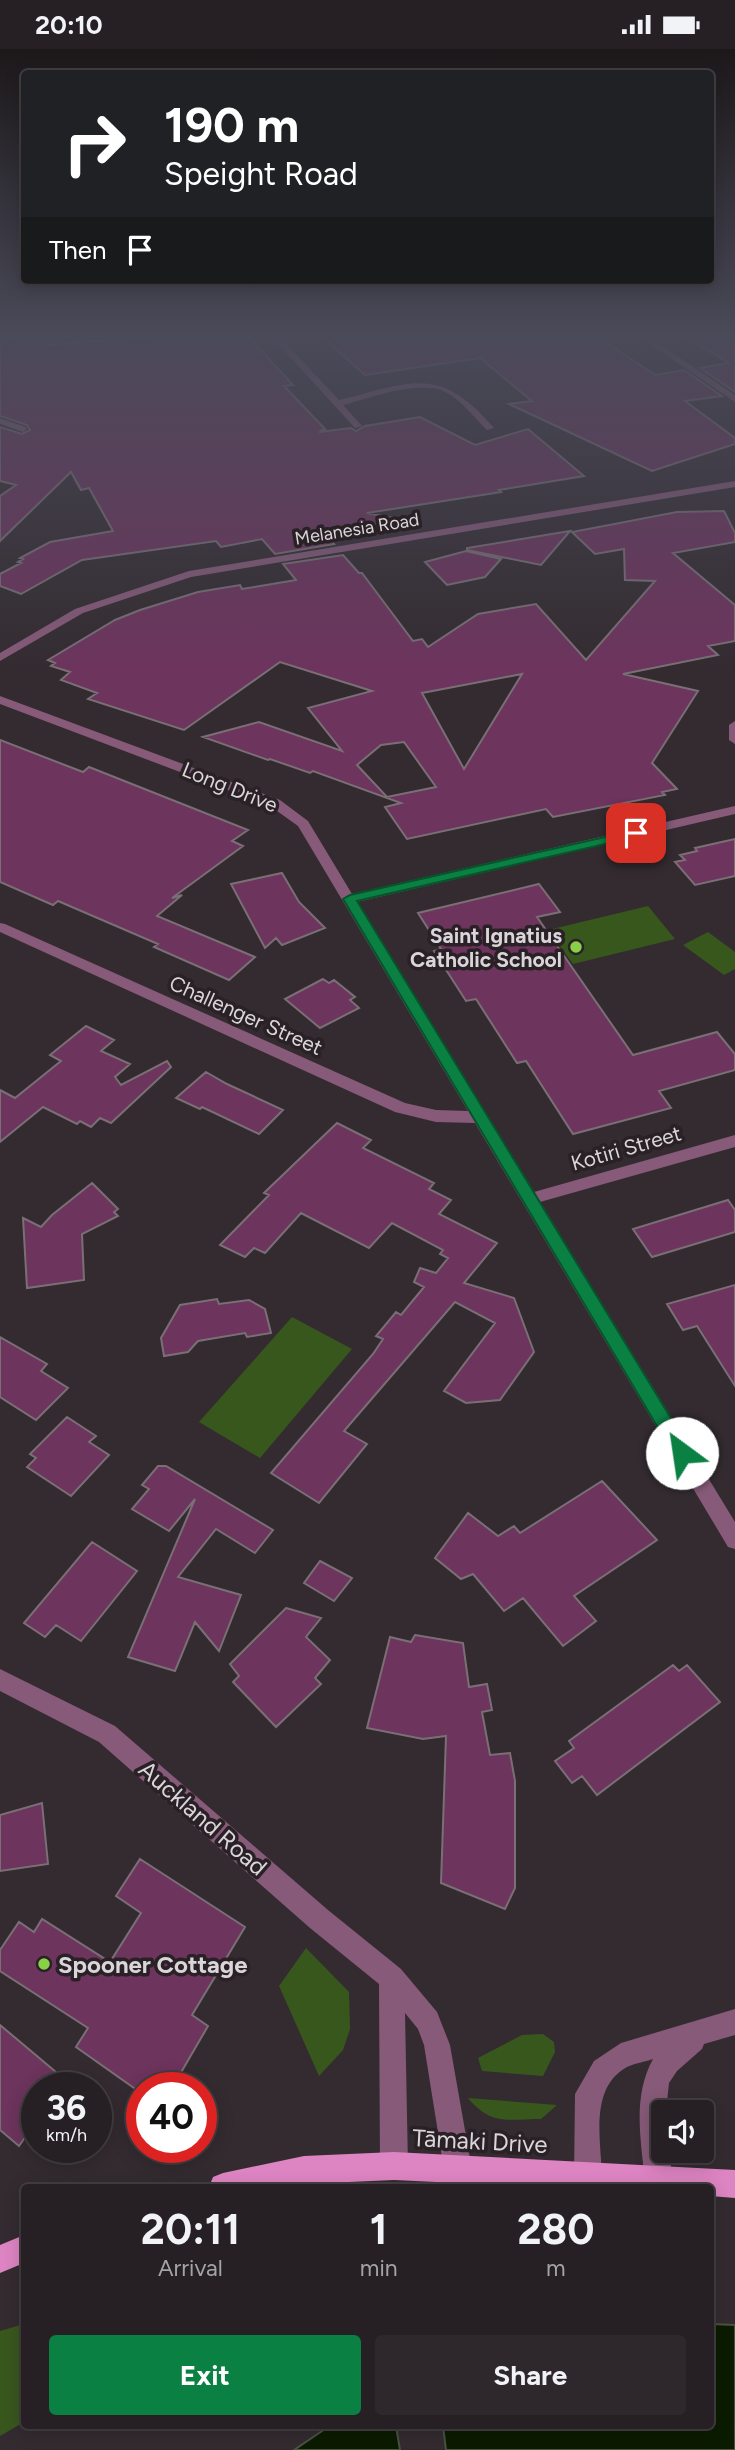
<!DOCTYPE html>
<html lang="en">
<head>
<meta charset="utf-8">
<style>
	:root { --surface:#262024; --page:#2e282c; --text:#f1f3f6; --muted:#a4a3a6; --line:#423e41; --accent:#0b8043 }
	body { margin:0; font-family:Figtree,sans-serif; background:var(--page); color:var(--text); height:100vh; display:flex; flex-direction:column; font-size:26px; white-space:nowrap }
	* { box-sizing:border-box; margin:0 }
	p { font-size:23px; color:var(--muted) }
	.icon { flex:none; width:38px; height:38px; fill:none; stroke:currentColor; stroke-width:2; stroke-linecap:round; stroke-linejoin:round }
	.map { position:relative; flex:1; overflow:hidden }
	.sheet { position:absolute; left:21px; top:2135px; width:693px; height:245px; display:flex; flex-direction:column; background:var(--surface); border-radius:7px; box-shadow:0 4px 18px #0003,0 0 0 2px var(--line) }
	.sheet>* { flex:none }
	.guide { position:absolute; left:21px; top:21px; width:693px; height:214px; border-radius:7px; box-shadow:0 4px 18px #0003,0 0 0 2px var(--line); background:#202124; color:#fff; overflow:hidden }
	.tools { position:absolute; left:651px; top:2051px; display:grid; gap:14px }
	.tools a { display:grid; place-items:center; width:63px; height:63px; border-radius:7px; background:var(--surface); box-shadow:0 4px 18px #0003,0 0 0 2px var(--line); font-size:35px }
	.speed { position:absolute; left:21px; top:2023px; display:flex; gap:14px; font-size:35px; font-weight:700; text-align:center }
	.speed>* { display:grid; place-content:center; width:91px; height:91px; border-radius:50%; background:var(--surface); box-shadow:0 4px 18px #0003,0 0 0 2px var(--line); line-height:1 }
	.speed small { font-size:18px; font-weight:400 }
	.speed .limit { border:10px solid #d22; background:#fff; color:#111 }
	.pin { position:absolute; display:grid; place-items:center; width:60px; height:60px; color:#fff; margin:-30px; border-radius:14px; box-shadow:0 4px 10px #0006 }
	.me { position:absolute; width:77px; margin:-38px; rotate:329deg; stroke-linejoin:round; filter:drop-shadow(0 0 5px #0008) }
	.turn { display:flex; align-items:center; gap:24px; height:147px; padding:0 28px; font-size:32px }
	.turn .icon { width:91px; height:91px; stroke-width:2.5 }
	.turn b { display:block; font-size:49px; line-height:60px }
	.then { display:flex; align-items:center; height:66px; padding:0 28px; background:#0003; gap:14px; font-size:26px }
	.eta { display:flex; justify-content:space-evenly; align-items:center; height:119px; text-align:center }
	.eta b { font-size:42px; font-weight:700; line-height:49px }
	.cta { display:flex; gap:14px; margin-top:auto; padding:14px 28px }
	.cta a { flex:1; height:80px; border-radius:7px; background:var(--accent); color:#fff; font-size:28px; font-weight:700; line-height:80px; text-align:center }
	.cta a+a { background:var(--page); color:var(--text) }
	.status { display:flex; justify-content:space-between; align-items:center; height:49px; padding:0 35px; background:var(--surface); direction:ltr }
	.status svg { height:19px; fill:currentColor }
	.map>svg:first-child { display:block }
	.green { fill:#38571d }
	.water { fill:#0b1b00; stroke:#495341; stroke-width:2 }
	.building { fill:#6d345d; stroke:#796f75; stroke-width:2; fill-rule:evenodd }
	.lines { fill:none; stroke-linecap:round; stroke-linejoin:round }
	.minor { fill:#865a78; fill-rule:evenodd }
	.major { fill:#dd84c2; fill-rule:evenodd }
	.route { fill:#0b8043; stroke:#07532c; stroke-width:2 }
	.poi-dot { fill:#89cf48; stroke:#292126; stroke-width:2.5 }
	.labels { text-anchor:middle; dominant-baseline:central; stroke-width:7; stroke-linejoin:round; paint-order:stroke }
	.far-street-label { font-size:18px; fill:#dad5d8; stroke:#292126 }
	.street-label { font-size:21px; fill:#dad5d8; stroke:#292126 }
	.poi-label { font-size:21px; font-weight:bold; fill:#dad5d8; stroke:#292126; text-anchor:end }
	.near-street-label { font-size:24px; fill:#dad5d8; stroke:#292126 }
	.near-poi-label { font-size:24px; font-weight:bold; fill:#dad5d8; stroke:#292126; text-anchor:start }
</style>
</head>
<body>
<div class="status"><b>20:10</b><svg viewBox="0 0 49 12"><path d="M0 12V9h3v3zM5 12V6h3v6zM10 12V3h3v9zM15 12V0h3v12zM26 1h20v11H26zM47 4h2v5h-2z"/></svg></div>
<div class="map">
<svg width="735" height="2401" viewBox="0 0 735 2401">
	<rect width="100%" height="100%" fill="#332b30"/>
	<!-- green -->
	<path class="green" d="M 648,857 L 675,890 L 573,915 L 548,881 Z
		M 708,883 L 735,903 L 735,920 L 724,926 L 683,896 Z
		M 292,1268 L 352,1300 L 260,1409 L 199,1373 Z
		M 306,1899 L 349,1943 L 350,1980 L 343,2001 L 319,2027 L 279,1937 Z
		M 543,1985 L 554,1993 L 555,2003 L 543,2027 L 482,2022 L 478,2009 L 522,1986 Z
		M 468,2049 L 557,2056 L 541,2070 C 508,2070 491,2077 468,2049 Z
		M 24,2275 L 24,2373 L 0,2387 L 0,2282 Z"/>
	<!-- water -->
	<path class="water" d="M 711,2275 L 735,2276 L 735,2401 L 446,2401 L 443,2377 L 710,2376 Z
		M 331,2376 L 396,2377 L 400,2401 L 294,2401 Z"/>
	<!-- building -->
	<path class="building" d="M 25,286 L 41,286 L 47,296 L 146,289 L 143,286 L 247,286 L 293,336 L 284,337 L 325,380 L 319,383 L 351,379 L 356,382 L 365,377 L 420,368 L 475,396 L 528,380 L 584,427 L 499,441 L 501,443 L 367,464 L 394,469 L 394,472 L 324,484 L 334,495 L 275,505 L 262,490 L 221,498 L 216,492 L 82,511 L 21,545 L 0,537 L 0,525 L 21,514 L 18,513 L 23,510 L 20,509 L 50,493 L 113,482 L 89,439 L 81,441 L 71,423 L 0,492 L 0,447 L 16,436 L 0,432 L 0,378 L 22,385 L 30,381 L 27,376 L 0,367 L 0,289 Z
		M 320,286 L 595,286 L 655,326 L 684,321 L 722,347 L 685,352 L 735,389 L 735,395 L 652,422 L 509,355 L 532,352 L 480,309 L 365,326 Z
		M 683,286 L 735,286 L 735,343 L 700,319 L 729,314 Z
		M 724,462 L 735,484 L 735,493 L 673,504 L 735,556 L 735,592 L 708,597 L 718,606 L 623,625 L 698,642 L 652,714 L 677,740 L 662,743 L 665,746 L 553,768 L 546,760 L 407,790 L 385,758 L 401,754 L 313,722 L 310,724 L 270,710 L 268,711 L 203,688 L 259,673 L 342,702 L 308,659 L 372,642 L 280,613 L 184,681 L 88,650 L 97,644 L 61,631 L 70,623 L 51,617 L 55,614 L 48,611 L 115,571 L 140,561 L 198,543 L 240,536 L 242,540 L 296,531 L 283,515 L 343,506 L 359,524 L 362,524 L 413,592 L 422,590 L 428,598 L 478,565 L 536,555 L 586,611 L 655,532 L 625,531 L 624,500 L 595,505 L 572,483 L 677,463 ZM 522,625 L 464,720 L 422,644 ZM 404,693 L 436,738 L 387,748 L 357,716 L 381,696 Z
		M 570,482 L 541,516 L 467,501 L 467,499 Z
		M 466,502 L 501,510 L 485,528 L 447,536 L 425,513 Z
		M 0,691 L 83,723 L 89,718 L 248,781 L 232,792 L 243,797 L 172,849 L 182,846 L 157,867 L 255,908 L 229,931 L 154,898 L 158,895 L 58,852 L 53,856 L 0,833 Z
		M 735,790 L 735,827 L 695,836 L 675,813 L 685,811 L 680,806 L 697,802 L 695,799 Z
		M 282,824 L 299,853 L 325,879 L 282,896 L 276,889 L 265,899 L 231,835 Z
		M 539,835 L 560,863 L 537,868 L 633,1006 L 717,983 L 735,1005 L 735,1021 L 659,1042 L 671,1059 L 573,1085 L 526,1012 L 517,1014 L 476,950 L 466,952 L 434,902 L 441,900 L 418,864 Z
		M 323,930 L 329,934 L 334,931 L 355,948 L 350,951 L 359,959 L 320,979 L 285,950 Z
		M 86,977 L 114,991 L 101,1002 L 130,1015 L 115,1028 L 121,1036 L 167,1012 L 171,1018 L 111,1074 L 100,1069 L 91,1078 L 80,1072 L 77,1075 L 43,1058 L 0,1093 L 0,1041 L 15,1049 L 61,1012 L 50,1006 Z
		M 206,1023 L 227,1035 L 283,1061 L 259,1085 L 202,1058 L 200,1060 L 176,1049 Z
		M 337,1074 L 371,1091 L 363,1099 L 434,1134 L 429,1140 L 451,1151 L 439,1165 L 497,1194 L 464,1234 L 514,1249 L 534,1303 L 500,1351 L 466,1354 L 444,1342 L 495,1274 L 455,1253 L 344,1382 L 367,1395 L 319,1454 L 271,1424 L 373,1305 L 383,1290 L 376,1287 L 396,1263 L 401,1266 L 424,1238 L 414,1233 L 420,1219 L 436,1224 L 448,1209 L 440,1205 L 443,1201 L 392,1174 L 369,1199 L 301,1164 L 265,1204 L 254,1199 L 245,1208 L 220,1196 L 269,1146 L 264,1144 Z
		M 92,1134 L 118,1160 L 114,1163 L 118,1167 L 82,1185 L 84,1231 L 27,1239 L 23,1169 L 41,1178 L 52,1166 Z
		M 728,1151 L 735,1161 L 735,1183 L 652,1208 L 633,1180 Z
		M 735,1236 L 735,1337 L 697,1277 L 683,1281 L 667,1255 Z
		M 217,1250 L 219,1255 L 249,1251 L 265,1260 L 271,1284 L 247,1288 L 245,1284 L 198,1292 L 188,1303 L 164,1307 L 161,1289 L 180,1256 Z
		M 0,1288 L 47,1315 L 41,1322 L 68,1339 L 36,1371 L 0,1348 Z
		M 67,1368 L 96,1387 L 89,1393 L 109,1406 L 71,1447 L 27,1418 L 36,1409 L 30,1405 Z
		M 158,1417 L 166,1417 L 273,1481 L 255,1504 L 216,1480 L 178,1528 L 241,1546 L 219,1602 L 195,1573 L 175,1622 L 128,1608 L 195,1450 L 169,1482 L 132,1460 L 149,1440 L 142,1436 Z
		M 602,1432 L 657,1491 L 574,1547 L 596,1572 L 563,1597 L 523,1549 L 504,1562 L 473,1525 L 461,1530 L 435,1509 L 468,1464 L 498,1487 L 514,1477 L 520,1484 Z
		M 92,1493 L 137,1522 L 81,1592 L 56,1576 L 45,1588 L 24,1574 Z
		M 320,1512 L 352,1529 L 334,1552 L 304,1534 Z
		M 286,1559 L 321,1569 L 306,1588 L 330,1611 L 315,1629 L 321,1635 L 276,1678 L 233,1633 L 239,1627 L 230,1615 Z
		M 415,1586 L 463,1594 L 469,1638 L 487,1635 L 492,1661 L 482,1663 L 490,1706 L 510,1704 L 515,1732 L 515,1839 L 505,1860 L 441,1834 L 446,1687 L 423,1690 L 367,1679 L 390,1588 L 411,1593 Z
		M 673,1616 L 679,1622 L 687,1616 L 720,1653 L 597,1746 L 582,1727 L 572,1734 L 555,1712 L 574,1699 L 569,1692 Z
		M 42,1754 L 48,1815 L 0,1822 L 0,1766 Z
		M 140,1810 L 245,1878 L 192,1966 L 208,1977 L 172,2039 L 134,2039 L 76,1998 L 88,1979 L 0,1922 L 0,1901 L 19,1873 L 34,1883 L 42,1870 L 110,1913 L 141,1864 L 116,1847 Z
		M 0,1976 L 75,2039 L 37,2039 L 37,2071 L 19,2097 L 0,2081 Z"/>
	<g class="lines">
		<!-- minor -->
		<path class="minor" d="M 270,286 L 278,286 L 339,351 C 411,333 440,315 494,379 L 487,381 C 473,367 459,348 441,341 C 415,332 369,349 343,356 L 362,377 L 355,379 Z
			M 637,286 L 646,286 L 735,346 L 735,353 Z
			M 0,369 L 26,378 L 27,380 L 23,383 L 0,375 Z
			M 735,432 L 735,438 L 191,528 L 83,564 L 0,612 L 0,604 L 75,560 L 189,522 Z
			M 0,647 L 280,751 L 308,772 L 352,845 L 735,757 L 735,765 L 357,853 L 534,1143 L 735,1086 L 735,1098 L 540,1153 L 735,1473 L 735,1500 L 728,1498 L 475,1074 L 436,1073 L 395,1063 L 0,883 L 0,874 L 5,875 L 405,1054 L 436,1061 L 468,1062 L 298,777 L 270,757 L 0,655 Z
			M 735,672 L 735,695 L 729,691 L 729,676 Z
			M 0,1620 L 115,1677 L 328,1861 L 401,1920 L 437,1963 L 450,1996 L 472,2121 L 468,2131 L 458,2135 L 448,2131 L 444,2121 L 424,1996 L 418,1980 L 405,1964 L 408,2117 L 404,2127 L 394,2131 L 384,2127 L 380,2117 L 379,1935 L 310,1879 L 99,1693 L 0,1642 Z
			M 735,1960 L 735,1986 L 704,1995 L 702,2000 L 677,2022 L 669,2034 L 666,2063 L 663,2063 L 663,2102 L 669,2102 L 673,2132 L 670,2138 L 648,2138 L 645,2132 C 641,2091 632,2048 653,2010 C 645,2013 635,2014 627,2018 C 589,2039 601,2091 602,2128 L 598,2138 L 578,2138 L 574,2128 L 575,2045 L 594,2012 L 621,1994 Z"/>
		<!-- major -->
		<path class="major" d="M 394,2103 L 735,2121 L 735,2149 L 710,2147 L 710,2138 L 543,2138 L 394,2131 L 304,2135 L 286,2138 L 209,2138 L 213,2128 L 223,2124 L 304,2107 Z
			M 24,2186 L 24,2214 L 0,2224 L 0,2196 Z"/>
	</g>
	<!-- sky -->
	<linearGradient id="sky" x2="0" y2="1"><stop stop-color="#1c181a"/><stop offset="0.46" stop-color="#4a4a59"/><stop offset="1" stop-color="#4a4a59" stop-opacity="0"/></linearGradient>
	<rect width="735" height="622" fill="url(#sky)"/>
	<!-- route -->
	<path class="route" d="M 636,781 L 640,782 L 640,787 L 357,852 L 689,1399 L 691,1404 L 689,1409 L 682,1412 L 676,1409 L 343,850 L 350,846 Z"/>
	<!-- markers -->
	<g class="poi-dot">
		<circle cx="576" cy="898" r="7"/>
		<circle cx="44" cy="1915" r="7"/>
	</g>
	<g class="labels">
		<!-- far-street labels -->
		<g class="far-street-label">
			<text transform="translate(357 480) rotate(-9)">Melanesia Road</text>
		</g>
		<!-- street labels -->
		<g class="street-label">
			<text transform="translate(230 738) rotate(22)">Long Drive</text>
			<text transform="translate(246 966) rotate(24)">Challenger Street</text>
			<text transform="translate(626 1099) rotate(-16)">Kotiri Street</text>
		</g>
		<!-- poi labels -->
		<g class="poi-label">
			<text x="562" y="886">Saint Ignatius<tspan x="562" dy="24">Catholic School</tspan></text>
		</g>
		<!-- near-street labels -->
		<g class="near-street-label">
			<text transform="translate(203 1769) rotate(41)">Auckland Road</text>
			<text transform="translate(480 2092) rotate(3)">Tāmaki Drive</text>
		</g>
		<!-- near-poi labels -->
		<g class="near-poi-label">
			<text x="58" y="1915">Spooner Cottage</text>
		</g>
	</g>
</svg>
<div class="tools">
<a><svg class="icon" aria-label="sound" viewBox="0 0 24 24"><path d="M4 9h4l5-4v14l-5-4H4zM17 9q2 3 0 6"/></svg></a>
</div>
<div class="speed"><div>36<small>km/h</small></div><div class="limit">40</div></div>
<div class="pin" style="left:636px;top:784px;background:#d93025"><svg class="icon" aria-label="arrive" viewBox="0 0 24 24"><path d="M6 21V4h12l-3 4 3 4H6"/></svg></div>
<svg class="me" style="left:682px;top:1404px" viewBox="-20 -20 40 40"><circle r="19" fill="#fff"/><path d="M0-13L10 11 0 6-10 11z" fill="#0b8043"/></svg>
<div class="guide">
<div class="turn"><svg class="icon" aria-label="right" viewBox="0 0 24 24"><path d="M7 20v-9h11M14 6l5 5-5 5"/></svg><div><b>190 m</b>Speight Road</div></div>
<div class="then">Then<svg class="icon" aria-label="arrive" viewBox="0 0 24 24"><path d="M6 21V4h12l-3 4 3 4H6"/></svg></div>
</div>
<section class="sheet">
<div class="eta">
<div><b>20:11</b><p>Arrival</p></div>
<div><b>1</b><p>min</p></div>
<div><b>280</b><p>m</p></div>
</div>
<div class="cta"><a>Exit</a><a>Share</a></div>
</section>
</div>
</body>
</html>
